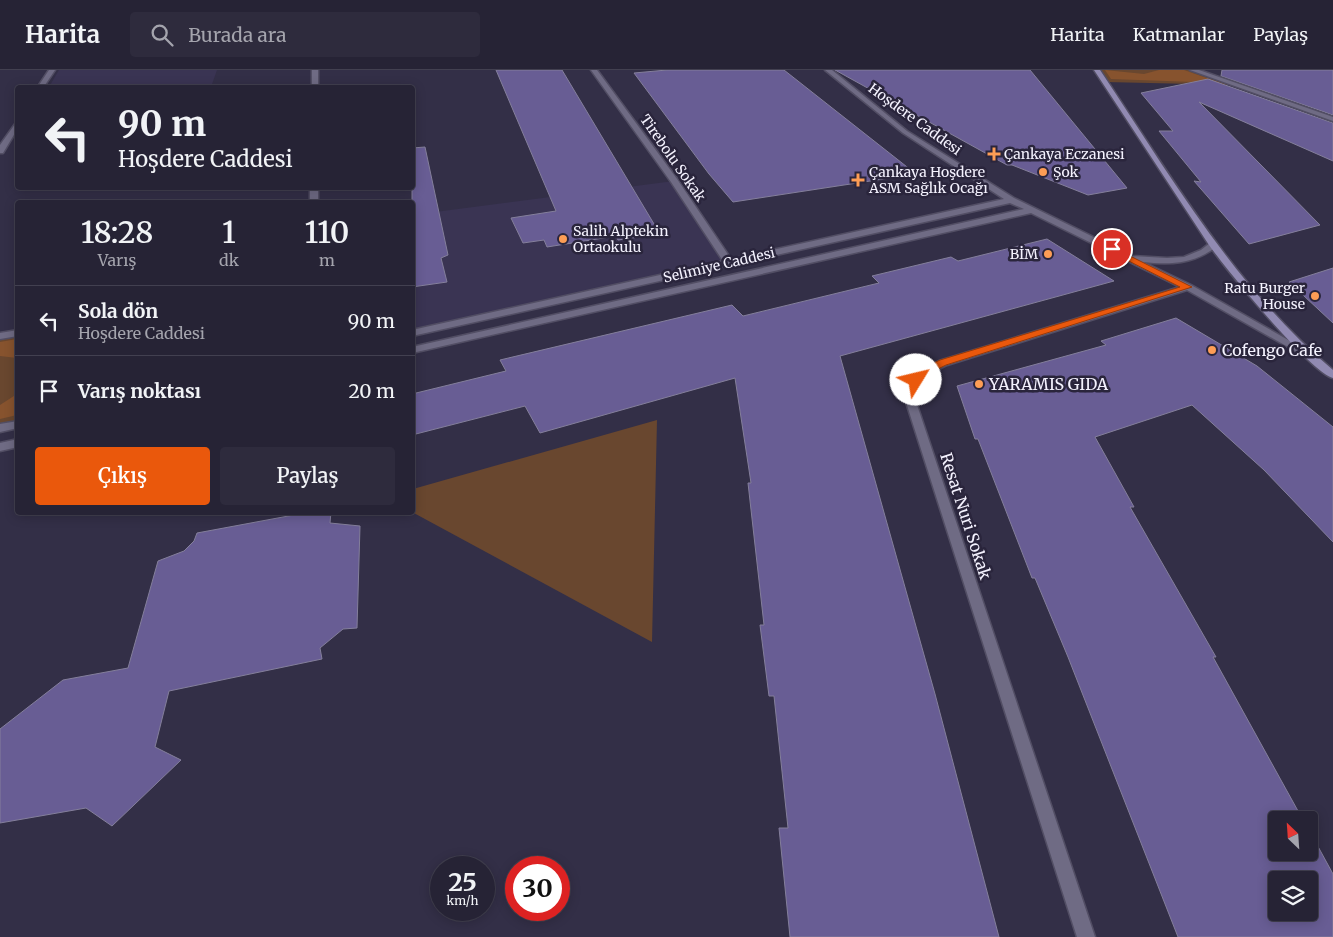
<!DOCTYPE html>
<html lang="tr">
<head>
<meta charset="utf-8">
<style>
	:root { --surface:#262335; --page:#2e2b3d; --text:#f1f3f6; --muted:#a4a4ad; --line:#424050; --accent:#ea580c }
	body { margin:0; font-family:Merriweather,serif; background:var(--page); color:var(--text); height:100vh; display:flex; flex-direction:column; font-size:19px; white-space:nowrap }
	* { box-sizing:border-box; margin:0 }
	p { font-size:16px; color:var(--muted) }
	.icon { flex:none; width:28px; height:28px; fill:none; stroke:currentColor; stroke-width:2; stroke-linecap:round; stroke-linejoin:round }
	.map { position:relative; flex:1; overflow:hidden }
	.side { position:absolute; left:15px; top:130px; width:400px; height:315px; display:flex; flex-direction:column; background:var(--surface); border-radius:5px; box-shadow:0 2px 12px #0003,0 0 0 1px var(--line) }
	.side>* { flex:none }
	.guide { position:absolute; left:15px; top:15px; width:400px; height:105px; border-radius:5px; box-shadow:0 2px 12px #0003,0 0 0 1px var(--line); background:#262335; color:var(--text); overflow:hidden }
	.needle { width:32px; rotate:335deg }
	.buttons { position:absolute; left:1268px; top:741px; display:grid; gap:10px }
	.buttons a { display:grid; place-items:center; width:50px; height:50px; border-radius:5px; background:var(--surface); box-shadow:0 2px 12px #0003,0 0 0 1px var(--line); font-size:25px }
	.speed { position:absolute; left:430px; top:786px; display:flex; gap:10px; font-size:25px; font-weight:700; text-align:center }
	.speed>* { display:grid; place-content:center; width:65px; height:65px; border-radius:50%; background:var(--surface); box-shadow:0 2px 12px #0003,0 0 0 1px var(--line); line-height:1 }
	.speed small { font-size:12px; font-weight:400 }
	.speed .limit { border:8px solid #d22; background:#fff; color:#111 }
	.pin { position:absolute; display:grid; place-items:center; width:42px; height:42px; color:#fff; margin:-21px; border:2px solid #fff; border-radius:50%; box-shadow:0 1px 5px #0007 }
	.me { position:absolute; width:55px; margin:-28px; rotate:54deg; stroke-linejoin:round; filter:drop-shadow(0 0 4px #0008) }
	.turn { display:flex; align-items:center; gap:18px; height:105px; padding:0 20px; font-size:22px }
	.turn .icon { width:65px; height:65px; stroke-width:2.5 }
	.turn b { display:block; font-size:35px; line-height:42px }
	.eta { display:flex; justify-content:space-evenly; align-items:center; height:85px; text-align:center }
	.eta b { font-size:30px; font-weight:600; line-height:35px }
	.primary-button { display:flex; gap:10px; margin-top:auto; padding:10px 20px }
	.primary-button a { flex:1; height:58px; border-radius:5px; background:var(--accent); color:#fff; font-size:20px; font-weight:600; line-height:58px; text-align:center }
	.primary-button a+a { background:var(--page); color:var(--text) }
	ul { padding:0; list-style:none }
	li { display:flex; align-items:center; gap:15px; height:70px; padding:0 20px; border-top:1px solid var(--line) }
	li div { flex:1 }
	li b { display:block; font-size:19px }
	li em { font-style:normal }
	header { display:flex; align-items:center; gap:30px; box-sizing:border-box; height:70px; padding:0 25px; background:var(--surface); border-bottom:1px solid var(--line) }
	header strong { font-size:24px }
	nav { display:flex; gap:28px; margin-inline-start:auto; font-size:18px }
	.search { width:350px; height:45px; background:var(--page); display:flex; align-items:center; gap:12px; box-sizing:border-box; padding:0 18px; border-radius:5px; color:var(--muted); font-size:19px }
	.map>svg:first-child { display:block }
	.built { fill:#3a3453 }
	.green { fill:#69472f }
	.forest { fill:#87532e }
	.building { fill:#685d94; stroke:#847f9b; fill-rule:evenodd }
	.lines { fill:none; stroke-linecap:round; stroke-linejoin:round }
	.minor-casing { stroke:#524e64; stroke-width:3 }
	.secondary-casing { stroke:#524e64; stroke-width:3 }
	.minor { fill:#6f6b84; fill-rule:evenodd }
	.secondary { fill:#918ab2; fill-rule:evenodd }
	.route { fill:#ea580c; stroke:#983908 }
	.poi-dot { fill:#fd9d55; stroke:#2a253c; stroke-width:2 }
	.labels { text-anchor:middle; dominant-baseline:central; stroke-width:5; stroke-linejoin:round; paint-order:stroke }
	.far-street-label { font-size:14px; fill:#f4f2fe; stroke:#2a253c }
	.far-poi-label { font-size:14px; fill:#f4f2fe; stroke:#2a253c; text-anchor:start }
	.poi-label { font-size:16px; fill:#f4f2fe; stroke:#2a253c; text-anchor:start }
	.street-label { font-size:16px; fill:#f4f2fe; stroke:#2a253c }
</style>
</head>
<body>
<header>
<strong>Harita</strong>
<div class="search"><svg class="icon" aria-label="search" viewBox="0 0 24 24"><circle cx="10" cy="10" r="6"/><path d="M15 15l6 6"/></svg>Burada ara</div>
<nav><a>Harita</a><a>Katmanlar</a><a>Paylaş</a></nav>
</header>
<div class="map">
<svg width="1333" height="867" viewBox="0 0 1333 867">
	<rect width="100%" height="100%" fill="#332f47"/>
	<!-- built -->
	<path class="built" d="M 59,0 L 217,0 L 211,17 L 49,17 Z
		M 674,111 L 729,193 L 413,263 L 412,145 Z"/>
	<!-- green -->
	<path class="green" d="M 1097,0 L 1193,0 L 1238,15 L 1105,12 Z
		M 17,263 L 17,354 L 0,358 L 0,266 Z
		M 657,350 L 652,572 L 412,442 L 413,419 Z"/>
	<!-- forest -->
	<path class="forest" d="M 1105,0 L 1144,4 L 1159,0 L 1184,0 L 1221,13 L 1111,9 Z
		M 17,269 L 17,288 L 0,286 L 0,272 Z
		M 17,324 L 17,345 L 0,349 L 0,335 Z"/>
	<!-- building -->
	<path class="building" d="M 496,0 L 562,0 L 660,164 L 618,170 L 616,166 L 547,177 L 544,170 L 523,173 L 511,148 L 556,141 Z
		M 667,0 L 784,0 L 916,104 L 733,132 L 709,104 L 634,3 Z
		M 835,0 L 1030,0 L 1127,118 L 1088,125 L 1012,95 L 1007,95 Z
		M 1222,0 L 1333,0 L 1333,45 L 1221,6 Z
		M 1208,9 L 1333,53 L 1333,91 L 1199,32 L 1320,155 L 1249,174 L 1194,111 L 1201,112 L 1159,61 L 1173,61 L 1141,23 Z
		M 425,77 L 448,185 L 441,188 L 447,212 L 412,217 L 412,78 Z
		M 1047,169 L 1114,211 L 840,286 L 935,624 L 999,867 L 790,867 L 779,758 L 788,758 L 774,626 L 769,626 L 760,555 L 764,555 L 748,413 L 751,413 L 735,308 L 540,363 L 525,336 L 412,365 L 412,324 L 506,301 L 500,290 L 732,235 L 743,246 L 879,213 L 872,206 L 951,187 L 958,191 Z
		M 1333,198 L 1333,253 L 1289,212 Z
		M 1176,248 L 1257,296 L 1333,357 L 1333,472 L 1264,400 L 1192,335 L 1095,367 L 1134,437 L 1130,437 L 1216,587 L 1213,587 L 1303,750 L 1276,750 L 1276,782 L 1309,782 L 1309,760 L 1333,804 L 1333,867 L 1178,867 L 1068,587 L 1035,508 L 1032,508 L 978,369 L 975,369 L 957,316 L 1106,275 L 1101,271 ZM 1276,810 L 1309,810 L 1309,842 L 1276,842 Z
		M 310,442 L 331,442 L 330,453 L 360,456 L 357,558 L 343,559 L 320,578 L 322,589 L 169,621 L 155,677 L 181,690 L 112,756 L 86,738 L 0,753 L 0,659 L 63,610 L 128,598 L 158,491 L 184,481 L 194,471 L 197,463 Z"/>
	<g class="lines">
		<defs>
			<path id="minor" d="M 49,0 L 55,0 L 43,18 L 37,18 Z
				M 312,0 L 318,0 L 318,18 L 312,18 Z
				M 591,0 L 597,0 L 677,109 L 731,189 L 1004,129 L 903,63 L 825,0 L 832,0 L 907,61 L 1014,128 L 1132,186 L 1167,188 L 1184,187 L 1201,180 L 1210,173 L 1216,173 L 1216,177 C 1193,194 1171,195 1143,192 L 1191,215 L 1313,284 L 1308,287 L 1304,286 L 1187,220 L 947,295 C 930,303 920,311 915,329 L 1095,867 L 1077,867 L 905,329 C 910,309 921,299 939,291 L 1180,217 L 1031,143 L 412,283 L 412,277 L 1024,139 L 1010,133 L 412,266 L 412,260 L 723,191 L 671,112 Z
				M 1190,0 L 1199,0 L 1333,47 L 1333,51 Z
				M 18,50 L 18,58 L 3,83 L 0,83 L 0,75 Z
				M 310,118 L 318,118 L 318,132 L 310,132 Z
				M 18,260 L 18,266 L 0,269 L 0,263 Z
				M 18,351 L 18,358 L 0,362 L 0,354 Z
				M 18,369 L 18,377 L 0,381 L 0,373 Z"/>
			<path id="secondary" d="M 1094,0 L 1100,0 C 1170,105 1235,218 1333,300 L 1333,308 C 1311,303 1225,198 1209,175 Z"/>
		</defs>
		<!-- minor casing -->
		<use href="#minor" class="minor-casing"/>
		<!-- secondary casing -->
		<use href="#secondary" class="secondary-casing"/>
		<!-- minor -->
		<use href="#minor" class="minor"/>
		<!-- secondary -->
		<use href="#secondary" class="secondary"/>
	</g>
	<!-- route -->
	<path class="route" d="M 1112,177 L 1192,217 L 946,295 L 930,303 L 920,313 L 911,310 L 923,298 L 940,290 L 1180,217 L 1109,181 L 1108,179 Z"/>
	<!-- markers -->
	<g class="poi-dot">
		<path d="M991.5 76.5h5v5h5v5h-5v5h-5v-5h-5v-5h5z"/>
		<circle cx="1043" cy="102" r="5"/>
		<path d="M855.5 102.5h5v5h5v5h-5v5h-5v-5h-5v-5h5z"/>
		<circle cx="563" cy="169" r="5"/>
		<circle cx="1048" cy="184" r="5"/>
		<circle cx="1315" cy="226" r="5"/>
		<circle cx="1212" cy="280" r="5"/>
		<circle cx="979" cy="314" r="5"/>
	</g>
	<g class="labels">
		<!-- far-street labels -->
		<g class="far-street-label">
			<text transform="translate(915 49) rotate(36)">Hoşdere Caddesi</text>
			<text transform="translate(673 88) rotate(55)">Tirebolu Sokak</text>
			<text transform="translate(719 195) rotate(-13)">Selimiye Caddesi</text>
		</g>
		<!-- far-poi labels -->
		<g class="far-poi-label">
			<text x="1004" y="84">Çankaya Eczanesi</text>
			<text x="869" y="102">Çankaya Hoşdere<tspan x="869" dy="16">ASM Sağlık Ocağı</tspan></text>
			<text x="1053" y="102">Şok</text>
			<text x="573" y="161">Salih Alptekin<tspan x="573" dy="16">Ortaokulu</tspan></text>
			<text x="1038" y="184" text-anchor="end">BİM</text>
			<text x="1305" y="218" text-anchor="end">Ratu Burger<tspan x="1305" dy="16">House</tspan></text>
		</g>
		<!-- poi labels -->
		<g class="poi-label">
			<text x="1222" y="280">Cofengo Cafe</text>
			<text x="989" y="314">YARAMIS GIDA</text>
		</g>
		<!-- street labels -->
		<g class="street-label">
			<text transform="translate(966 446) rotate(72)">Resat Nuri Sokak</text>
		</g>
	</g>
</svg>
<div class="buttons">
<a><svg class="needle" viewBox="-14 -14 28 28"><path d="M0-13l5 13h-10z" fill="#e53935"/><path d="M0 13l5-13h-10z" fill="#a4a4ad"/></svg></a>
<a><svg class="icon" aria-label="layers" viewBox="0 0 24 24"><path d="M12 4l9 5-9 5-9-5zM3 14l9 5 9-5"/></svg></a>
</div>
<div class="speed"><div>25<small>km/h</small></div><div class="limit">30</div></div>
<div class="pin" style="left:1112px;top:179px;background:#d93025"><svg class="icon" aria-label="arrive" viewBox="0 0 24 24"><path d="M6 21V4h12l-3 4 3 4H6"/></svg></div>
<svg class="me" style="left:916px;top:310px" viewBox="-20 -20 40 40"><circle r="19" fill="#fff"/><path d="M0-13L10 11 0 6-10 11z" fill="#ea580c"/></svg>
<div class="guide">
<div class="turn"><svg class="icon" aria-label="left" viewBox="0 0 24 24"><path d="M17 20v-9H6M10 6l-5 5 5 5"/></svg><div><b>90 m</b>Hoşdere Caddesi</div></div>
</div>
<section class="side">
<div class="eta">
<div><b>18:28</b><p>Varış</p></div>
<div><b>1</b><p>dk</p></div>
<div><b>110</b><p>m</p></div>
</div>
<ul>
<li><svg class="icon" aria-label="left" viewBox="0 0 24 24"><path d="M17 20v-9H6M10 6l-5 5 5 5"/></svg><div><b>Sola dön</b><p>Hoşdere Caddesi</p></div><em>90 m</em></li>
<li><svg class="icon" aria-label="arrive" viewBox="0 0 24 24"><path d="M6 21V4h12l-3 4 3 4H6"/></svg><div><b>Varış noktası</b></div><em>20 m</em></li>
</ul>
<div class="primary-button"><a>Çıkış</a><a>Paylaş</a></div>
</section>
</div>
</body>
</html>
